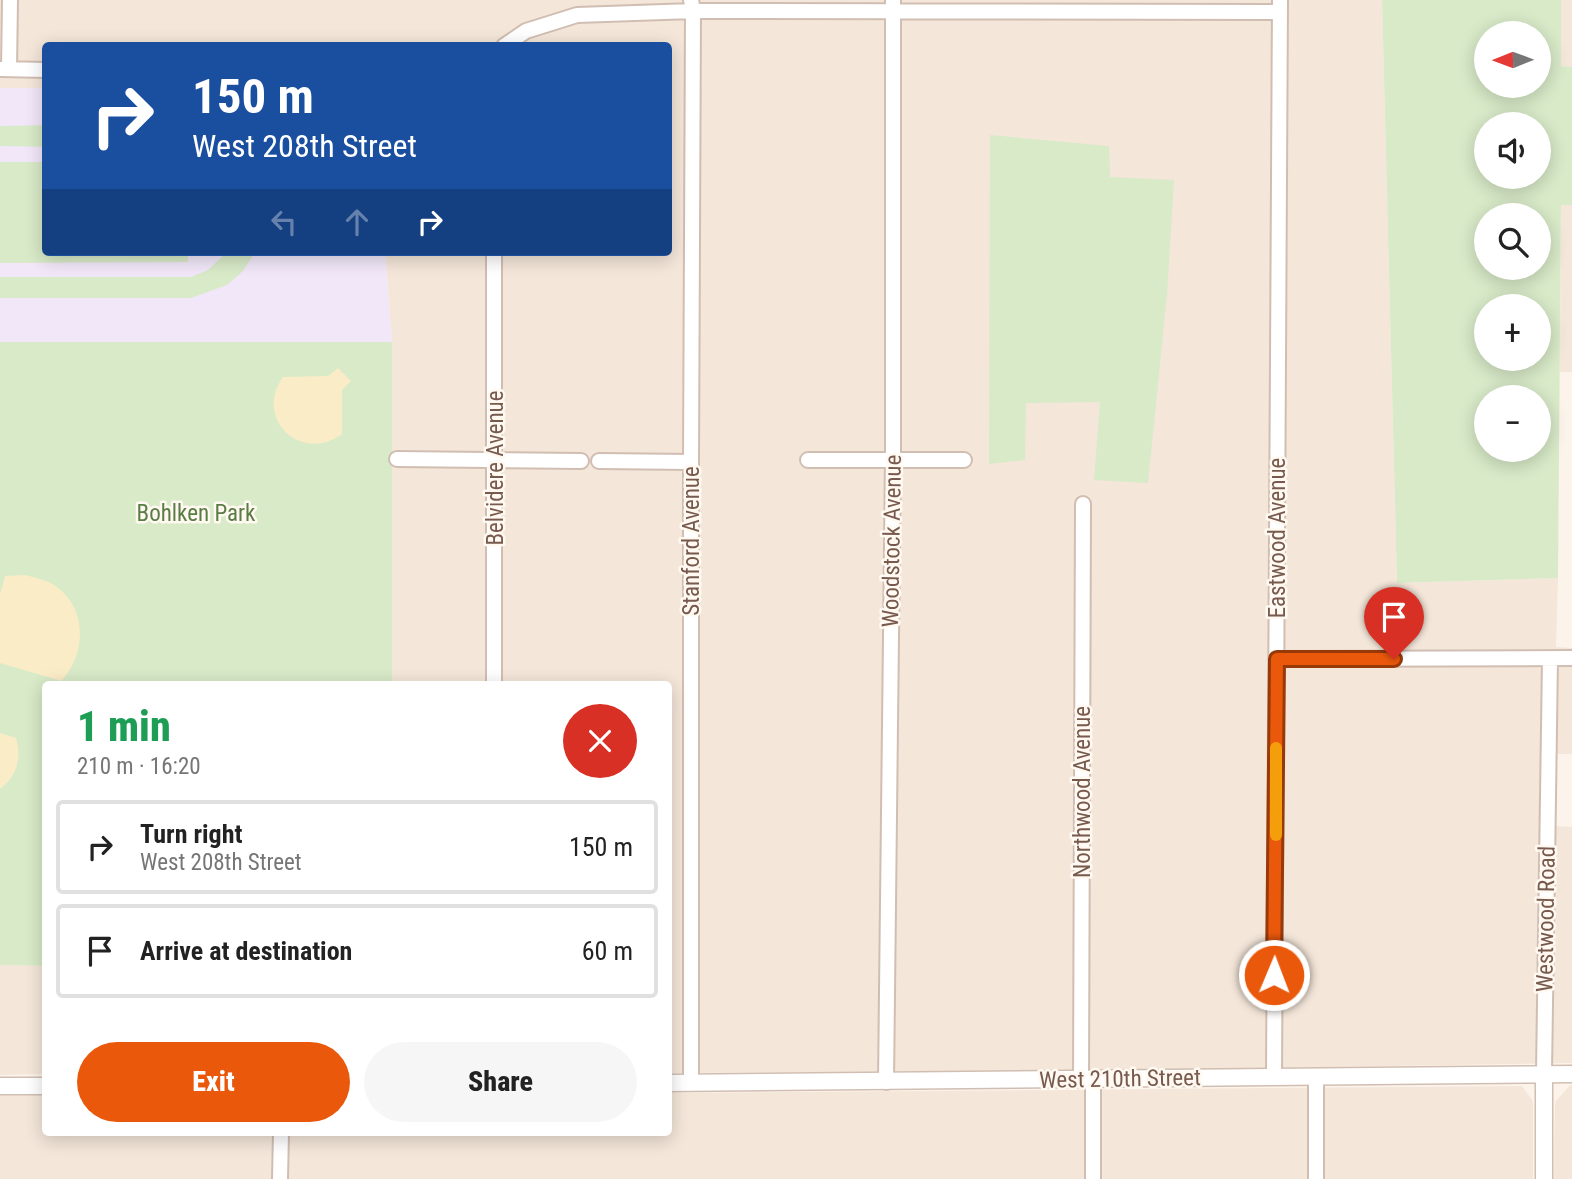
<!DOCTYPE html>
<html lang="en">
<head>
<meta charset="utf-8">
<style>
	:root { --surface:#fff; --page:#f6f6f6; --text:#222; --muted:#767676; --line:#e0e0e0; --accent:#ea580c }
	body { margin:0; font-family:"Roboto Condensed",sans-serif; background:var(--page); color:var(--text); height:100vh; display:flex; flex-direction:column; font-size:26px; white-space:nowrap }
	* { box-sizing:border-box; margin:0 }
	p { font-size:23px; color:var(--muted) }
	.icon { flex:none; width:38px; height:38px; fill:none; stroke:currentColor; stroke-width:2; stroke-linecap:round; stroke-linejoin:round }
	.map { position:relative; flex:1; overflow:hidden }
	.panel { position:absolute; left:42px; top:681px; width:630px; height:455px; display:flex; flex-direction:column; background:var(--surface); border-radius:7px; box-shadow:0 4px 18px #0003 }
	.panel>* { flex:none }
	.hud { position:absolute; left:42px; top:42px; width:630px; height:214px; border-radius:7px; box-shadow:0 4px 18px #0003; background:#1a4fa0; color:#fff; overflow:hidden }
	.needle { width:46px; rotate:269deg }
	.buttons { position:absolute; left:1474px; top:21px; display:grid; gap:14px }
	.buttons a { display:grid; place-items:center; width:77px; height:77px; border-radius:50%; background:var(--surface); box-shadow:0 4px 18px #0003; font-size:35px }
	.pin { position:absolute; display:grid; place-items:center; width:60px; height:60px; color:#fff; margin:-72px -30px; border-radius:50% 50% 50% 0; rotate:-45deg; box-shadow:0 0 7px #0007 }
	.pin .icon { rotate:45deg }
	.me { position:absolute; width:77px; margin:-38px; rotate:1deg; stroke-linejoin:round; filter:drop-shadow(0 0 5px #0008) }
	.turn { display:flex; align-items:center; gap:24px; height:147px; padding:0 35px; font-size:32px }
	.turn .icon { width:91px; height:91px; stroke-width:2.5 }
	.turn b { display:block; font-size:49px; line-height:60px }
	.lanes { display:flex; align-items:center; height:66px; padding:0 35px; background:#0003; justify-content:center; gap:35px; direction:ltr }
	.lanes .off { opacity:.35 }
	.round { display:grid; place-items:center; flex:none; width:74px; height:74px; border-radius:37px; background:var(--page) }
	.head { display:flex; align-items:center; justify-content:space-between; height:119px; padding:0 35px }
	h1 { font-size:42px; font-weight:800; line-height:52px; color:#1e9e55 }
	.primary-button { display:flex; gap:14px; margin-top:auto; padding:14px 35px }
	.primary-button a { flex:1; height:80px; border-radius:42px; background:var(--accent); color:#fff; font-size:28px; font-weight:800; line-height:80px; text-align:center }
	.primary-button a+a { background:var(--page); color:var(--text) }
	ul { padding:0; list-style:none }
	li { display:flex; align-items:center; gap:21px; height:94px; margin:0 14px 10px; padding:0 21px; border:4px solid var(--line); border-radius:7px }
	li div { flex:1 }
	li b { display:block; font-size:26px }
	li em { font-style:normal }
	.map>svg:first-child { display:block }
	.residential { fill:#f4e6d9 }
	.education { fill:#f1e7f9 }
	.green { fill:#d8eac8; fill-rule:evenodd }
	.sand { fill:#faecc6 }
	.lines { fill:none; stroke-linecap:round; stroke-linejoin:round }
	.minor-casing { stroke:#d1beb2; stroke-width:18 }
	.tertiary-casing { stroke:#d1beb2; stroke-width:19 }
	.minor { stroke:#fff; stroke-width:14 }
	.tertiary { stroke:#fff; stroke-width:16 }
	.route-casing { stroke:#983908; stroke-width:18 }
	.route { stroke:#ea580c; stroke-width:12 }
	.slow { stroke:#f59e0b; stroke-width:12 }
	.labels { text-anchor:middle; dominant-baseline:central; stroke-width:5; stroke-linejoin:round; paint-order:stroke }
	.street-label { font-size:23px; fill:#775a4d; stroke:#fff9f1 }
	.park-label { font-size:23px; fill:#597d45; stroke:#fff9f1 }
</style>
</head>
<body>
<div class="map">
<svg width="1572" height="1179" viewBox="0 0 1572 1179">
	<rect width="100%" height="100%" fill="#fcf4eb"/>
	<!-- residential -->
	<path class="residential" d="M 0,0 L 1382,0 L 1397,583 L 1558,578 L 1556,647 L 1572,648 L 1572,754 L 1555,754 L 1552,826 L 1572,827 L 1572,1063 L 1146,1070 L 669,1073 L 668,684 L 392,684 L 392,342 L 385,252 L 668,252 L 668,46 L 46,46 L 45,88 L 0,88 Z
		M 1550,0 L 1572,0 L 1572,67 L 1561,66 Z
		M 1561,205 L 1572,205 L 1572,372 L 1560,372 Z
		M 0,965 L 45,966 L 45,1074 L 0,1075 Z
		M 1570,1085 L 1572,1085 L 1572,1179 L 1554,1179 L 1555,1102 Z
		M 1522,1086 L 1533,1101 L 1533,1179 L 0,1179 L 0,1093 L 45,1093 L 46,1132 L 668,1132 L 669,1093 Z"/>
	<!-- education -->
	<path class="education" d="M 0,88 L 45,88 L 46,252 L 385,252 L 392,342 L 0,342 Z"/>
	<!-- green -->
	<path class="green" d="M 1382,0 L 1561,0 L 1561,66 L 1572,67 L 1572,205 L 1561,205 L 1558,578 L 1397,583 ZM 1486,33 L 1538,33 L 1538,86 L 1486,86 ZM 1486,124 L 1538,124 L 1538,177 L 1486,177 ZM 1486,215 L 1538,215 L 1538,268 L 1486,268 ZM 1486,306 L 1538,306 L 1538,359 L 1486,359 ZM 1486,397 L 1538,397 L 1538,450 L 1486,450 Z
		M 45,125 L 45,147 L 0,146 L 0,126 Z
		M 990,135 L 1109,146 L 1110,177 L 1174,180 L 1167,295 L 1148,483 L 1094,480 L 1100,402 L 1026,403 L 1025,460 L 989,464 Z
		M 0,162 L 45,162 L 46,252 L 188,252 L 188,262 L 0,263 Z
		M 227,252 L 255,252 L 243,271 L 227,285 L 191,298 L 0,298 L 0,277 L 191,277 L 208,270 Z
		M 0,342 L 392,342 L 392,684 L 46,684 L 45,966 L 0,965 Z"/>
	<!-- sand -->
	<path class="sand" d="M 338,368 L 351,381 L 342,390 L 342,434 C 301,464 253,419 283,377 L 328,376 Z
		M 25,575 C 36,578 48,580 57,587 C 88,610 86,655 61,681 L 0,663 L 0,594 L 5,576 Z
		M 0,733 L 16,738 C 22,759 17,776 0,789 Z"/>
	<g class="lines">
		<defs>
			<path id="minor" d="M 691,0 L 693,11 L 691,462 L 691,1083
				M 504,46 L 526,31 L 577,15 L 693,11 L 1280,12
				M 1,69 L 46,70
				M 9,69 L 10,0
				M 494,252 L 494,684
				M 397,459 L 581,461
				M 808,460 L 964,460
				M 599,461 L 691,462
				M 1277,659 L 1572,658
				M 1544,1073 L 1550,659
				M 1316,1076 L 1316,1179
				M 1274,1077 L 1280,0
				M 1081,1080 L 1083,504
				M 886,1082 L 893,459 L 893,0
				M 280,1179 L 281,1132
				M 1093,1179 L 1093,1080"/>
			<path id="tertiary" d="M 668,1083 L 1572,1074
				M 0,1086 L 46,1086
				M 1544,1179 L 1544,1073"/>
		</defs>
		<!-- minor casing -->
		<use href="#minor" class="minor-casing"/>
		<!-- tertiary casing -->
		<use href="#tertiary" class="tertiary-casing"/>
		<!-- minor -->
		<use href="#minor" class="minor"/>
		<!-- tertiary -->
		<use href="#tertiary" class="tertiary"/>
	</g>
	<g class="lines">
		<defs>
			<path id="route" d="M 1274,975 L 1277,659 L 1394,659"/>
		</defs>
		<!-- route casing -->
		<use href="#route" class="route-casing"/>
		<!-- route -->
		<use href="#route" class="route"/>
		<!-- slow -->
		<path class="slow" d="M 1276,835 L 1276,748"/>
	</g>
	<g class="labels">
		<!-- street labels -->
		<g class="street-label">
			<text transform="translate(495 468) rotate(-90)">Belvidere Avenue</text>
			<text transform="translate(1277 538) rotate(-90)">Eastwood Avenue</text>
			<text transform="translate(691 541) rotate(-90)">Stanford Avenue</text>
			<text transform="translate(892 541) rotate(-89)">Woodstock Avenue</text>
			<text transform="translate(1082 792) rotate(-90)">Northwood Avenue</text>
			<text transform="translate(1546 919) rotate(-89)">Westwood Road</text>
			<text transform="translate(1120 1079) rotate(-1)">West 210th Street</text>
		</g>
		<!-- park labels -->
		<g class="park-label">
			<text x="196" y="513">Bohlken Park</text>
		</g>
	</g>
</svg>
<div class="buttons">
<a><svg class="needle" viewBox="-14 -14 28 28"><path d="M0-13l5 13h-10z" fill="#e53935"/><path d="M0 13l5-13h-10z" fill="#767676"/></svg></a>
<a><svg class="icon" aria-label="sound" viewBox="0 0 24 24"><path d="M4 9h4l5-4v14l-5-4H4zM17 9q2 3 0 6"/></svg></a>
<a><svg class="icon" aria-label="search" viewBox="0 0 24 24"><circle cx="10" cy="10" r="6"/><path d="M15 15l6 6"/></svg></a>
<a>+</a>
<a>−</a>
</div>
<div class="pin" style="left:1394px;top:659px;background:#d93025"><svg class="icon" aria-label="arrive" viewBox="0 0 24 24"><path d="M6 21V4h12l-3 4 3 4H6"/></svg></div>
<svg class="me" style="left:1274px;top:975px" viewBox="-20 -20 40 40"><circle r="17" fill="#ea580c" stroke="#fff" stroke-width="3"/><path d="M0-11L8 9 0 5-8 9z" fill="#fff"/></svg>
<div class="hud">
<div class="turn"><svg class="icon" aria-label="right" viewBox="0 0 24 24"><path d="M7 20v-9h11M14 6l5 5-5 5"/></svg><div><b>150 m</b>West 208th Street</div></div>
<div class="lanes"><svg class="icon off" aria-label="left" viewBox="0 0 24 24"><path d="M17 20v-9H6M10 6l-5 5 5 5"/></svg><svg class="icon off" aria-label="ahead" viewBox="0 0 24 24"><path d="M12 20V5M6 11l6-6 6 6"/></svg><svg class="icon" aria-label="right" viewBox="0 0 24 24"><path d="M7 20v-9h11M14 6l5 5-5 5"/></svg></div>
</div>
<section class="panel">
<div class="head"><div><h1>1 min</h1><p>210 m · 16:20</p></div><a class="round" style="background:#d93025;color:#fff"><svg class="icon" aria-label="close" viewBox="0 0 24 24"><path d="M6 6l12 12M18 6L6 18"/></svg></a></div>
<ul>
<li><svg class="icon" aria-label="right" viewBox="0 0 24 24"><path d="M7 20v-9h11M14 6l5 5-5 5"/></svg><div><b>Turn right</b><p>West 208th Street</p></div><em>150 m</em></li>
<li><svg class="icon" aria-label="arrive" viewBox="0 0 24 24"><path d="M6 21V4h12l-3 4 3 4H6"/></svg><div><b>Arrive at destination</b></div><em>60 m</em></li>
</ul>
<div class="primary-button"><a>Exit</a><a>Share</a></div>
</section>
</div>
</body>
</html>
